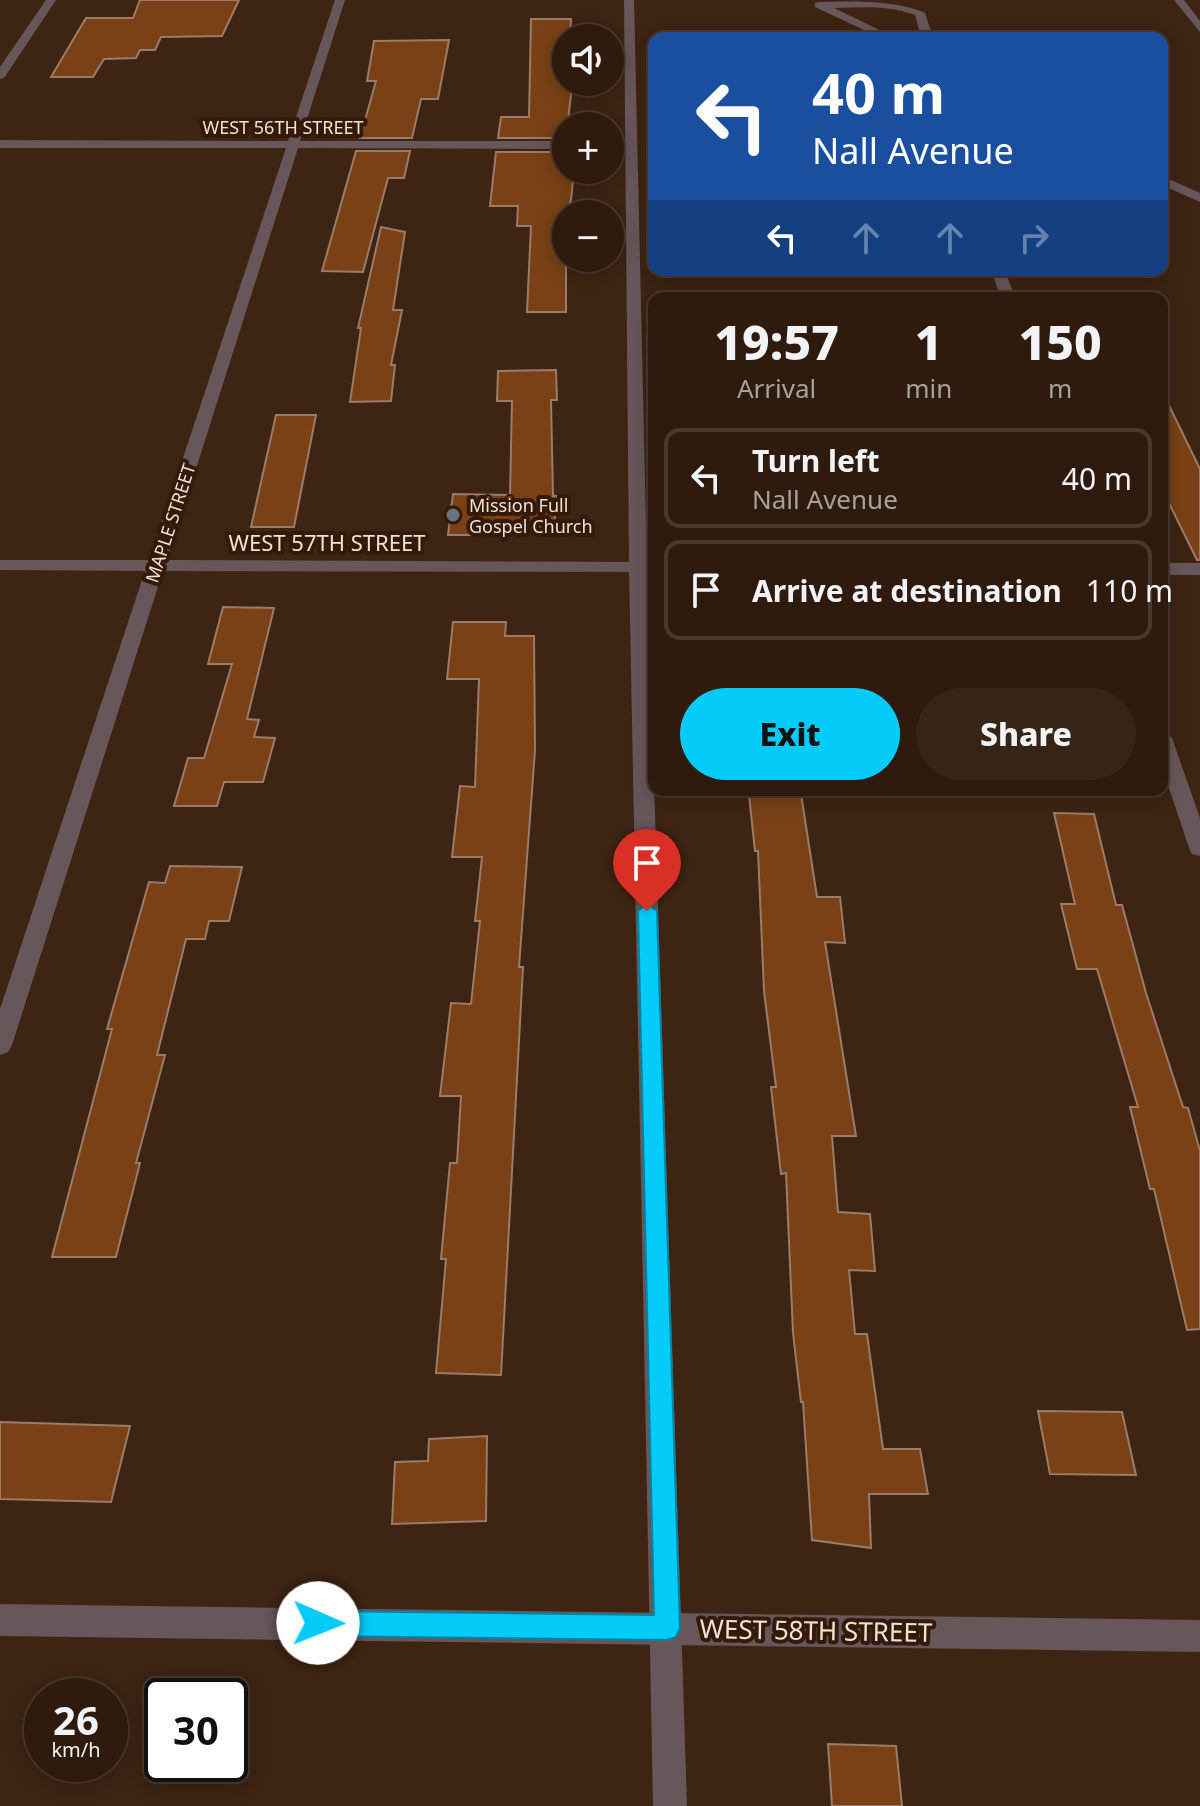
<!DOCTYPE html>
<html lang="en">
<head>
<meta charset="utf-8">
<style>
	:root { --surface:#2e1b0e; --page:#362417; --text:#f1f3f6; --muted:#a7a19e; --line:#49392e; --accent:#05cbf9 }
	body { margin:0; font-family:"Noto Sans",sans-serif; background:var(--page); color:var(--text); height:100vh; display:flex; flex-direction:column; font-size:30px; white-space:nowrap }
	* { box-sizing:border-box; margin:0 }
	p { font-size:26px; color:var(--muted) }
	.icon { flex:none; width:44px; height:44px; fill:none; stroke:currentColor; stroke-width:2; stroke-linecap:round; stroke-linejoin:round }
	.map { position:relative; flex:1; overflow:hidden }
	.panel { position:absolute; left:648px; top:292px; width:520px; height:504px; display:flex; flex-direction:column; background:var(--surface); border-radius:16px; box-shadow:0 4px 20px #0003,0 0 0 2px var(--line) }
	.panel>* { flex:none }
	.guide { position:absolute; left:648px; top:32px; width:520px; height:244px; border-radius:16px; box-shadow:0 4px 20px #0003,0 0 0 2px var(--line); background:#1a4fa0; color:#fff; overflow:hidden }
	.tools { position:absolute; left:552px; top:24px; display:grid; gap:16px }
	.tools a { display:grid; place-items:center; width:72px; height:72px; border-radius:50%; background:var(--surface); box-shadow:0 4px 20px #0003,0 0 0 2px var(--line); font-size:40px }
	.speed { position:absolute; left:24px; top:1678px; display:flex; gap:16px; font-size:40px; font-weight:700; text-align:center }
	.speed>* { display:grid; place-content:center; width:104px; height:104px; border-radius:50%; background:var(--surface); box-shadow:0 4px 20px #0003,0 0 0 2px var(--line); line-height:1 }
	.speed small { font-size:20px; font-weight:400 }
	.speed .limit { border:4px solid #111; border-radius:12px; background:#fff; color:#111 }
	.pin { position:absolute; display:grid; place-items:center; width:68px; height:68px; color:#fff; margin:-82px -34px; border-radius:50% 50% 50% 0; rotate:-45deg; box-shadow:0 0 8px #0007 }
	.pin .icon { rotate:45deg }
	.me { position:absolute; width:88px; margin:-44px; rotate:91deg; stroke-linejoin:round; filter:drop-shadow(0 0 6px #0008) }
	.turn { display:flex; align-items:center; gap:28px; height:168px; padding:0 32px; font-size:36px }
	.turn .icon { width:104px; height:104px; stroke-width:2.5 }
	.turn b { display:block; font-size:56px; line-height:68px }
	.lanes { display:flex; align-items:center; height:76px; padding:0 32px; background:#0003; justify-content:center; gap:40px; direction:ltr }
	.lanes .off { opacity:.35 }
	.eta { display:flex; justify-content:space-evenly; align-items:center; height:136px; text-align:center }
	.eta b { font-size:48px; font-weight:800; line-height:56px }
	.action { display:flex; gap:16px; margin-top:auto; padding:16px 32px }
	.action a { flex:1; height:92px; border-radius:48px; background:var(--accent); color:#111; font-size:32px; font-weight:800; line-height:92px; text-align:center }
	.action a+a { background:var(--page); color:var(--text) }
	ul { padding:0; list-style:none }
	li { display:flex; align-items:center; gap:24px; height:100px; margin:0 16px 12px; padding:0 16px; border:4px solid var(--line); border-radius:16px }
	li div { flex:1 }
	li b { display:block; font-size:30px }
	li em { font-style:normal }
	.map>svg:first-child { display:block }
	.building { fill:#794115; stroke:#9b7c69; stroke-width:2 }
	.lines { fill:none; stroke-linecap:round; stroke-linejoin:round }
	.minor { fill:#67575b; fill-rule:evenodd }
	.tertiary { fill:#67575b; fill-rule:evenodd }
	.route { fill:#05cbf9; stroke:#0384a2; stroke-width:2 }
	.worship-dot { fill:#6b7280; stroke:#331a09; stroke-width:3 }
	.labels { text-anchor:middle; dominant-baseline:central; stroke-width:8; stroke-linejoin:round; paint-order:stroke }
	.far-street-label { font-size:18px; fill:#f1e0d5; stroke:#331a09 }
	.far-poi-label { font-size:18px; fill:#f1e0d5; stroke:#331a09; text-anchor:start }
	.street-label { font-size:22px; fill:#f1e0d5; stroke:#331a09 }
	.near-street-label { font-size:26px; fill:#f1e0d5; stroke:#331a09 }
</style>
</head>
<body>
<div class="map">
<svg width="1200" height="1806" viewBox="0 0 1200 1806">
	<rect width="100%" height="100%" fill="#3d2413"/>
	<!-- building -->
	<path class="building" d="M 140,0 L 239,0 L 222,36 L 161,37 L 155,50 L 140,50 L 136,58 L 104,59 L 93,77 L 51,77 L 86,18 L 133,18 Z
		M 531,19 L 571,19 L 570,38 L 566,38 L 566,82 L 567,86 L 572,86 L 566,138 L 498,138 L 501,117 L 529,117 Z
		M 449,40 L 438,99 L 421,99 L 412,138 L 360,138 L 376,81 L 367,81 L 374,41 Z
		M 356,151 L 410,151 L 404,178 L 388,178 L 363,272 L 322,271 Z
		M 496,152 L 566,152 L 565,170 L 574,170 L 571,200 L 566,214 L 566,312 L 527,312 L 531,226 L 517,226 L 518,206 L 490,206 Z
		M 381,227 L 405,232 L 393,310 L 402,310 L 391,365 L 395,365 L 391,401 L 350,402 L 361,328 L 358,328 Z
		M 556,370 L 557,400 L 551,400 L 553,496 L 557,496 L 554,528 L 484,527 L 483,535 L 448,535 L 453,494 L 510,495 L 512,401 L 497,401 L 498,371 Z
		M 1162,391 L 1200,469 L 1200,560 L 1197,560 L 1162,489 Z
		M 276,415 L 316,415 L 294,527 L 251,527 Z
		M 223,607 L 274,608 L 247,719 L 259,720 L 254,737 L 275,738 L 263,782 L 224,782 L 217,806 L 174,806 L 188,758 L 204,758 L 232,664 L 208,664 Z
		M 453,622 L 506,622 L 505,636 L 534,636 L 535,750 L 519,967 L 523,967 L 501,1375 L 436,1373 L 446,1259 L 441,1259 L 450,1163 L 457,1163 L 461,1096 L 440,1096 L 451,1003 L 471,1004 L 480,921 L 475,921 L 482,857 L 452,857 L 460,786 L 475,787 L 479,679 L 447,679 Z
		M 801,794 L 817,897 L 840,897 L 845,943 L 825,942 L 856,1136 L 832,1136 L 838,1212 L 870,1214 L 875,1271 L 849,1270 L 855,1334 L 867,1334 L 883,1449 L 920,1449 L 928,1494 L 869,1494 L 871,1548 L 812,1540 L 803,1402 L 801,1402 L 793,1333 L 786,1173 L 781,1174 L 771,1087 L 776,1087 L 764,991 L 758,851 L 755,851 L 749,795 Z
		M 1054,813 L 1094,814 L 1116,905 L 1122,905 L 1146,993 L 1183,1107 L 1188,1108 L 1200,1151 L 1200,1329 L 1187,1330 L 1154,1189 L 1150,1189 L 1130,1107 L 1138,1107 L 1097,969 L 1077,969 L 1061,904 L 1075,904 Z
		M 170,866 L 242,867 L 229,921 L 209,921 L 205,939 L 186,939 L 157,1055 L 165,1055 L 136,1163 L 140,1163 L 116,1257 L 52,1257 L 112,1029 L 107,1029 L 149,882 L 165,883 Z
		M 1038,1411 L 1122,1412 L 1136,1475 L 1050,1474 Z
		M 0,1422 L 130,1426 L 111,1502 L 0,1499 Z
		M 487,1436 L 486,1521 L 392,1524 L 395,1462 L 428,1461 L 429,1439 Z
		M 828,1744 L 896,1746 L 902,1806 L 832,1806 Z"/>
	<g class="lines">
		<!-- minor -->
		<path class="minor" d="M 46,0 L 56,0 L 4,78 L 0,79 L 0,67 Z
			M 335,0 L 345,0 L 300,141 L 566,141 L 566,149 L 298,148 L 167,560 L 654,562 L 654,572 L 163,571 L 12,1045 L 8,1052 L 0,1055 L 0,1009 L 145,571 L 0,570 L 0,560 L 149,560 L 286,148 L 0,148 L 0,140 L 288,141 Z
			M 1174,0 L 1184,0 L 1200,21 L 1200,32 Z
			M 819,2 C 851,1 898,0 925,13 L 932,34 L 927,38 L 914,38 L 920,33 L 915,15 C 889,5 861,7 834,8 L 896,38 L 881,38 L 815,7 L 815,3 Z
			M 610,141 L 629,141 L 635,145 L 629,149 L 610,149 Z
			M 1162,176 L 1200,193 L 1200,202 L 1162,185 Z
			M 991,270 L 1005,270 L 1015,298 L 1001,298 Z
			M 1162,563 L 1200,563 L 1200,575 L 1162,575 Z
			M 1162,731 L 1172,738 L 1200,818 L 1200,856 L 1192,854 L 1189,848 L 1162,767 Z
			M 0,1604 L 1200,1620 L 1200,1652 L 0,1636 Z"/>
		<!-- tertiary -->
		<path class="tertiary" d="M 624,0 L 634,0 L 647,567 L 687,1806 L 653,1806 L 629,567 Z"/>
	</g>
	<!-- route -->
	<path class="route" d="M 647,904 L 657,911 L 680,1628 L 676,1637 L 667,1640 L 318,1636 L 309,1632 L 305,1623 L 309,1614 L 318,1611 L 654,1615 L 638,911 Z"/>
	<!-- markers -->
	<circle class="worship-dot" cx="453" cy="515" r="8"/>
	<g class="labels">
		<!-- far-street labels -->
		<g class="far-street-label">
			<text x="283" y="127">WEST 56TH STREET</text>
			<text transform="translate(170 523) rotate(-72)">MAPLE STREET</text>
		</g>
		<!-- far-poi labels -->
		<g class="far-poi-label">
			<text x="469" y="505">Mission Full<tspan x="469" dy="21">Gospel Church</tspan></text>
		</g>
		<!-- street labels -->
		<g class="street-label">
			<text x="327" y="542">WEST 57TH STREET</text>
		</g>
		<!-- near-street labels -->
		<g class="near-street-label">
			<text transform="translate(816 1630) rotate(1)">WEST 58TH STREET</text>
		</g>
	</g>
</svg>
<div class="tools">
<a><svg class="icon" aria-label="sound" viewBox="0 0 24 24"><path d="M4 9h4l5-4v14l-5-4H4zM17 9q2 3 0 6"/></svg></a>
<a>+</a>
<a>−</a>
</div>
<div class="speed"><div>26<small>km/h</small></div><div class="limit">30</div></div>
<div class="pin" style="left:647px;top:911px;background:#d93025"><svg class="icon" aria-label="arrive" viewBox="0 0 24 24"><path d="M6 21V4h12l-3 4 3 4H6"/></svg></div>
<svg class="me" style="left:318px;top:1623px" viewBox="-20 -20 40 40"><circle r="19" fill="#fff"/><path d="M0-13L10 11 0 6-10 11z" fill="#05cbf9"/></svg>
<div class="guide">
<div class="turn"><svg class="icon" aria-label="left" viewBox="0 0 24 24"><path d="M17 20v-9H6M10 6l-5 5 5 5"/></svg><div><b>40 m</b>Nall Avenue</div></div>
<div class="lanes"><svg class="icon" aria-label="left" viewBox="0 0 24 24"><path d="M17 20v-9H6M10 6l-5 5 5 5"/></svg><svg class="icon off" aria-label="ahead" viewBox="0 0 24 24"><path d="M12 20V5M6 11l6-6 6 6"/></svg><svg class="icon off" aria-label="ahead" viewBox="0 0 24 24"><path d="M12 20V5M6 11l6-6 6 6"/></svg><svg class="icon off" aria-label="right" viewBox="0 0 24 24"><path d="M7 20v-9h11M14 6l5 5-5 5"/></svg></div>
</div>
<section class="panel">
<div class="eta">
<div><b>19:57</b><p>Arrival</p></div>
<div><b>1</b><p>min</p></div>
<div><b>150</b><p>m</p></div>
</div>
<ul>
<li><svg class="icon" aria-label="left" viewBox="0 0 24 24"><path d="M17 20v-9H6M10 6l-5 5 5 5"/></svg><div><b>Turn left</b><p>Nall Avenue</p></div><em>40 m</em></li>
<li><svg class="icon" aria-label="arrive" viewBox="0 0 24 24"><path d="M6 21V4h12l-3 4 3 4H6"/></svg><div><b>Arrive at destination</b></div><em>110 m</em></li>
</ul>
<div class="action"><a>Exit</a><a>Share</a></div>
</section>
</div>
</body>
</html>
